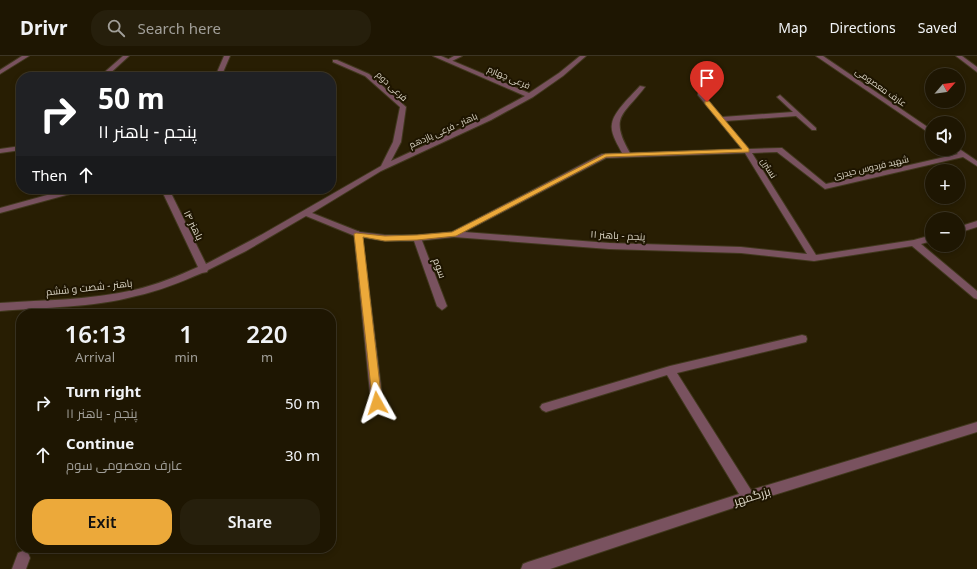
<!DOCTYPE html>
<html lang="en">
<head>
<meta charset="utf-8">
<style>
	:root { --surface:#1e1602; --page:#261f0c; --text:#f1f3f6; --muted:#a19f99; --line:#3c3524; --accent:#eca93a }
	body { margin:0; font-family:"Noto Sans",Cairo,sans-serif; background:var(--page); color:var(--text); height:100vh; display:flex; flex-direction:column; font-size:15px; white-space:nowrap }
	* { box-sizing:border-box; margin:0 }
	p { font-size:13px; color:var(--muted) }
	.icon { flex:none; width:22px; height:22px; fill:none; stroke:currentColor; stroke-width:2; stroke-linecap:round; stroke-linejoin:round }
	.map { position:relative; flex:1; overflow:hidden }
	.sheet { position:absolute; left:16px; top:253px; width:320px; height:244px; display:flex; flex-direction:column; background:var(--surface); border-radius:16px; box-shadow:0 2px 6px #0003,0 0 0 1px var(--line) }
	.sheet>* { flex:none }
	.banner { position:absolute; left:16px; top:16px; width:320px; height:122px; border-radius:16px; box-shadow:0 2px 6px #0003,0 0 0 1px var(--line); background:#202124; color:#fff; overflow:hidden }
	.needle { width:26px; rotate:62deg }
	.controls { position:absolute; left:925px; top:12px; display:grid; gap:8px }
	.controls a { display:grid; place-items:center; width:40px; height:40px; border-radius:50%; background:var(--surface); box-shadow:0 2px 6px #0003,0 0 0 1px var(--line); font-size:20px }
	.pin { position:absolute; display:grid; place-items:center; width:34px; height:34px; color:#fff; margin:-41px -17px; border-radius:50% 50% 50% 0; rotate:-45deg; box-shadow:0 0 4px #0007 }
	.pin .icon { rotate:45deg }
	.me { position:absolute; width:44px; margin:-22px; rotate:354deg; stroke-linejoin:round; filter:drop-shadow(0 0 3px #0008) }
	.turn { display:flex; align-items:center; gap:14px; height:84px; padding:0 16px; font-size:18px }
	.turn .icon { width:52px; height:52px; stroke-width:2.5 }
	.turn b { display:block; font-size:28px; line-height:34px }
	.then { display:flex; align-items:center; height:38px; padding:0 16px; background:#0003; gap:8px; font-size:15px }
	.eta { display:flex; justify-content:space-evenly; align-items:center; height:68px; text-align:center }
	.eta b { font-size:24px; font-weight:600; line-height:28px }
	.button { display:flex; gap:8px; margin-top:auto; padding:8px 16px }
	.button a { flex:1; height:46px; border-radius:16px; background:var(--accent); color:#111; font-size:16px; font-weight:600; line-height:46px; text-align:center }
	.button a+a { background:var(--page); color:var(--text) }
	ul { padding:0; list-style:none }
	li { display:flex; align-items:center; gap:12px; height:52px; padding:0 16px }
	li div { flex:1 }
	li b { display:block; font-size:15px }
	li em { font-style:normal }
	header { display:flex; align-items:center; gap:24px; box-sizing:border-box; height:56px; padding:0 20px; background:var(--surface); border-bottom:1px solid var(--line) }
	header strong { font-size:19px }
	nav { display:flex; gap:22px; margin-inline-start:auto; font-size:14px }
	.search { width:280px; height:36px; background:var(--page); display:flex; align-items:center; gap:10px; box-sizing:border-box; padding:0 14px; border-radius:16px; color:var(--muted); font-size:15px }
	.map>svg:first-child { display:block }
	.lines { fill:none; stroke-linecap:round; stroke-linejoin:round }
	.service-casing { stroke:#41381e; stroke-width:2 }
	.minor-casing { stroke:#41381e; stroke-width:2 }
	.service { fill:#79525f; fill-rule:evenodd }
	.minor { fill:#79525f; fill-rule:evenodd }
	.route { fill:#eca93a; stroke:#996e26 }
	.labels { text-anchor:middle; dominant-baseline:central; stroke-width:4; stroke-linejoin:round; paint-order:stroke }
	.far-street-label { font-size:9px; fill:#dcd6c6; stroke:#1e1500 }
	.street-label { font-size:10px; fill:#dcd6c6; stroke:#1e1500 }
	.near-street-label { font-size:12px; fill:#dcd6c6; stroke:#1e1500 }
</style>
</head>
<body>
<header>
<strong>Drivr</strong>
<div class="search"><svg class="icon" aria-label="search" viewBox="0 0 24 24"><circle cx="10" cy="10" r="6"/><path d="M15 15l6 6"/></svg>Search here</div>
<nav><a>Map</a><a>Directions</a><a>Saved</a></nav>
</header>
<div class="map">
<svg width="977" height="513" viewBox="0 0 977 513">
	<rect width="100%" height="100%" fill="#281e03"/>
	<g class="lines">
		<defs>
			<path id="service" d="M 454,0 L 462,0 L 450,6 L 445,5 Z
				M 358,175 L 362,178 L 383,347 L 381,350 L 377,352 L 373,350 L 371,347 L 354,178 Z
				M 417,179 L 421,182 L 447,250 L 445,252 L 442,254 L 437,250 L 413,182 Z
				M 23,495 L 28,497 L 30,502 L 26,513 L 12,513 L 18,497 Z"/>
			<path id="minor" d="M 22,0 L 29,0 L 0,18 L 0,14 Z
				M 123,0 L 129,0 L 106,21 L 99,21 Z
				M 224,0 L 230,0 L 221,21 L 215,21 Z
				M 433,0 L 441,0 L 529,37 L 559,17 L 580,0 L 586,0 L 563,20 L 533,41 L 491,64 L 381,115 L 312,157 L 360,176 L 385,179 L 417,179 L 452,176 L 602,98 L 622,97 C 618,89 610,77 612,68 C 613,56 632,39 640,30 L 645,31 C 623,60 609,60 630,97 L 742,93 L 698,39 L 698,37 L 702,37 L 722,61 L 793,56 L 778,42 L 777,41 L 780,39 L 816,72 L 816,74 L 812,74 L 796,60 L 725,65 L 749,93 L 782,92 L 826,128 L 958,98 L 951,93 L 958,92 L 977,105 L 977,110 L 963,101 L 825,133 L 777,96 L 752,97 L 816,199 L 914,184 L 932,179 L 932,185 L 921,188 L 977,235 L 977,243 L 974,242 L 912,190 L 814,205 L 741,197 L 609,193 L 454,181 L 417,185 L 385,185 L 355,180 L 306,160 L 246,195 L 208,214 L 207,216 L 202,217 C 181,226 159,235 136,240 C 92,252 45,251 0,255 L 0,247 C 45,244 90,244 134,234 C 156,229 178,220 198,211 L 161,133 L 169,133 L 206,208 L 261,179 L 381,110 L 393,86 L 400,51 L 365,20 L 333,6 L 333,4 L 337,4 L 369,18 L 406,51 L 401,86 L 391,105 L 486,61 L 525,40 ZM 745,97 L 807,198 L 741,191 L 609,187 L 464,176 L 606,102 Z
				M 816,0 L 823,0 L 932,74 L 932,79 Z
				M 956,0 L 962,0 L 977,11 L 977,16 Z
				M 21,90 L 21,94 L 0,97 L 0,93 Z
				M 69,133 L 82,133 L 81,135 L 0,157 L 0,152 Z
				M 977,165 L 977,171 L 958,177 L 958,171 Z
				M 802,279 L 806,280 L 807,283 L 806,286 L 677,317 L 751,434 L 977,366 L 977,376 L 748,447 L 550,513 L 521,513 L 523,508 L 528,506 L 739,438 L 667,319 L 546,356 L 542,354 L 540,351 L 542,348 L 670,310 Z"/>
		</defs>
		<!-- service casing -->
		<use href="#service" class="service-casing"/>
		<!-- minor casing -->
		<use href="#minor" class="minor-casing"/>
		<!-- service -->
		<use href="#service" class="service"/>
		<!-- minor -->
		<use href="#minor" class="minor"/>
	</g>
	<!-- route -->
	<path class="route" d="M 705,45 L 709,45 L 749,93 L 749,96 L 606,101 L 456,180 L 417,184 L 385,185 L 363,181 L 382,347 L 381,350 L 377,351 L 373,350 L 354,178 L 356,177 L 385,180 L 417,179 L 452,176 L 605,98 L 742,93 L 705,48 Z"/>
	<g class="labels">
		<!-- far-street labels -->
		<g class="far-street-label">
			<text transform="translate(509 21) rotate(23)">فرعی چهارم</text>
			<text transform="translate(392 30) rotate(43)">فرعی دوم</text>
			<text transform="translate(881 31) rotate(35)">عارف معصومی</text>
			<text transform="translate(443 74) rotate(-24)">باهنر - فرعی یازدهم</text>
			<text transform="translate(871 111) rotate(-13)">شهید فردوس حیدری</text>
			<text transform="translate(769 112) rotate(58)">نسترن</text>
		</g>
		<!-- street labels -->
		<g class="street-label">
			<text transform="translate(194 169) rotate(64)">باهنر ۱۴</text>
			<text transform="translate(618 179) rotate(3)">پنجم - باهنر ۱۱</text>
			<text transform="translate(440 212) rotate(70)">سوم</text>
			<text transform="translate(89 231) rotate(-6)">باهنر - شصت و ششم</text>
		</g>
		<!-- near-street labels -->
		<g class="near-street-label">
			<text transform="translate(752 440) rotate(-17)">بزرگمهر</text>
		</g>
	</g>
</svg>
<div class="controls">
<a><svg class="needle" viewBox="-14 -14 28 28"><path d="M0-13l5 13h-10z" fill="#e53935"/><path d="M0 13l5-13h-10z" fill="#a19f99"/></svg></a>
<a><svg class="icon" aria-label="sound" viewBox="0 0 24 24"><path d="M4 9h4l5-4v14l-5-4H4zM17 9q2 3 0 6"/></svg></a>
<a>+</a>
<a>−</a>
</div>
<div class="pin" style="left:707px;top:46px;background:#d93025"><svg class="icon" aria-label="arrive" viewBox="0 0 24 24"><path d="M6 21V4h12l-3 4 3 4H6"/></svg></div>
<svg class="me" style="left:377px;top:347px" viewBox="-20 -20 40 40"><path d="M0-17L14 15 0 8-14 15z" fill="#eca93a" stroke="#fff" stroke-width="4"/></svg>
<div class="banner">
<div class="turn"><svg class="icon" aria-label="right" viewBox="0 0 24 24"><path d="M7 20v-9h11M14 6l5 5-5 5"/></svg><div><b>50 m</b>پنجم - باهنر ۱۱</div></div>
<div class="then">Then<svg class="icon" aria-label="ahead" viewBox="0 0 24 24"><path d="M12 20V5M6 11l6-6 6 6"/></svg></div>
</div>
<section class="sheet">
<div class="eta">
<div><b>16:13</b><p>Arrival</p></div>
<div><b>1</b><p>min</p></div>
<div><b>220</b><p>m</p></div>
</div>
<ul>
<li><svg class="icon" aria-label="right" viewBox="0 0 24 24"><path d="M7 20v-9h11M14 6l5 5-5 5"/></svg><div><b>Turn right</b><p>پنجم - باهنر ۱۱</p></div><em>50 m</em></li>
<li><svg class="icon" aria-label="ahead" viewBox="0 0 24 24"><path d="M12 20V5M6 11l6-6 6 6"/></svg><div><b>Continue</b><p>عارف معصومی سوم</p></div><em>30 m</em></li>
</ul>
<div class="button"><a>Exit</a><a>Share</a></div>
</section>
</div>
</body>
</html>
